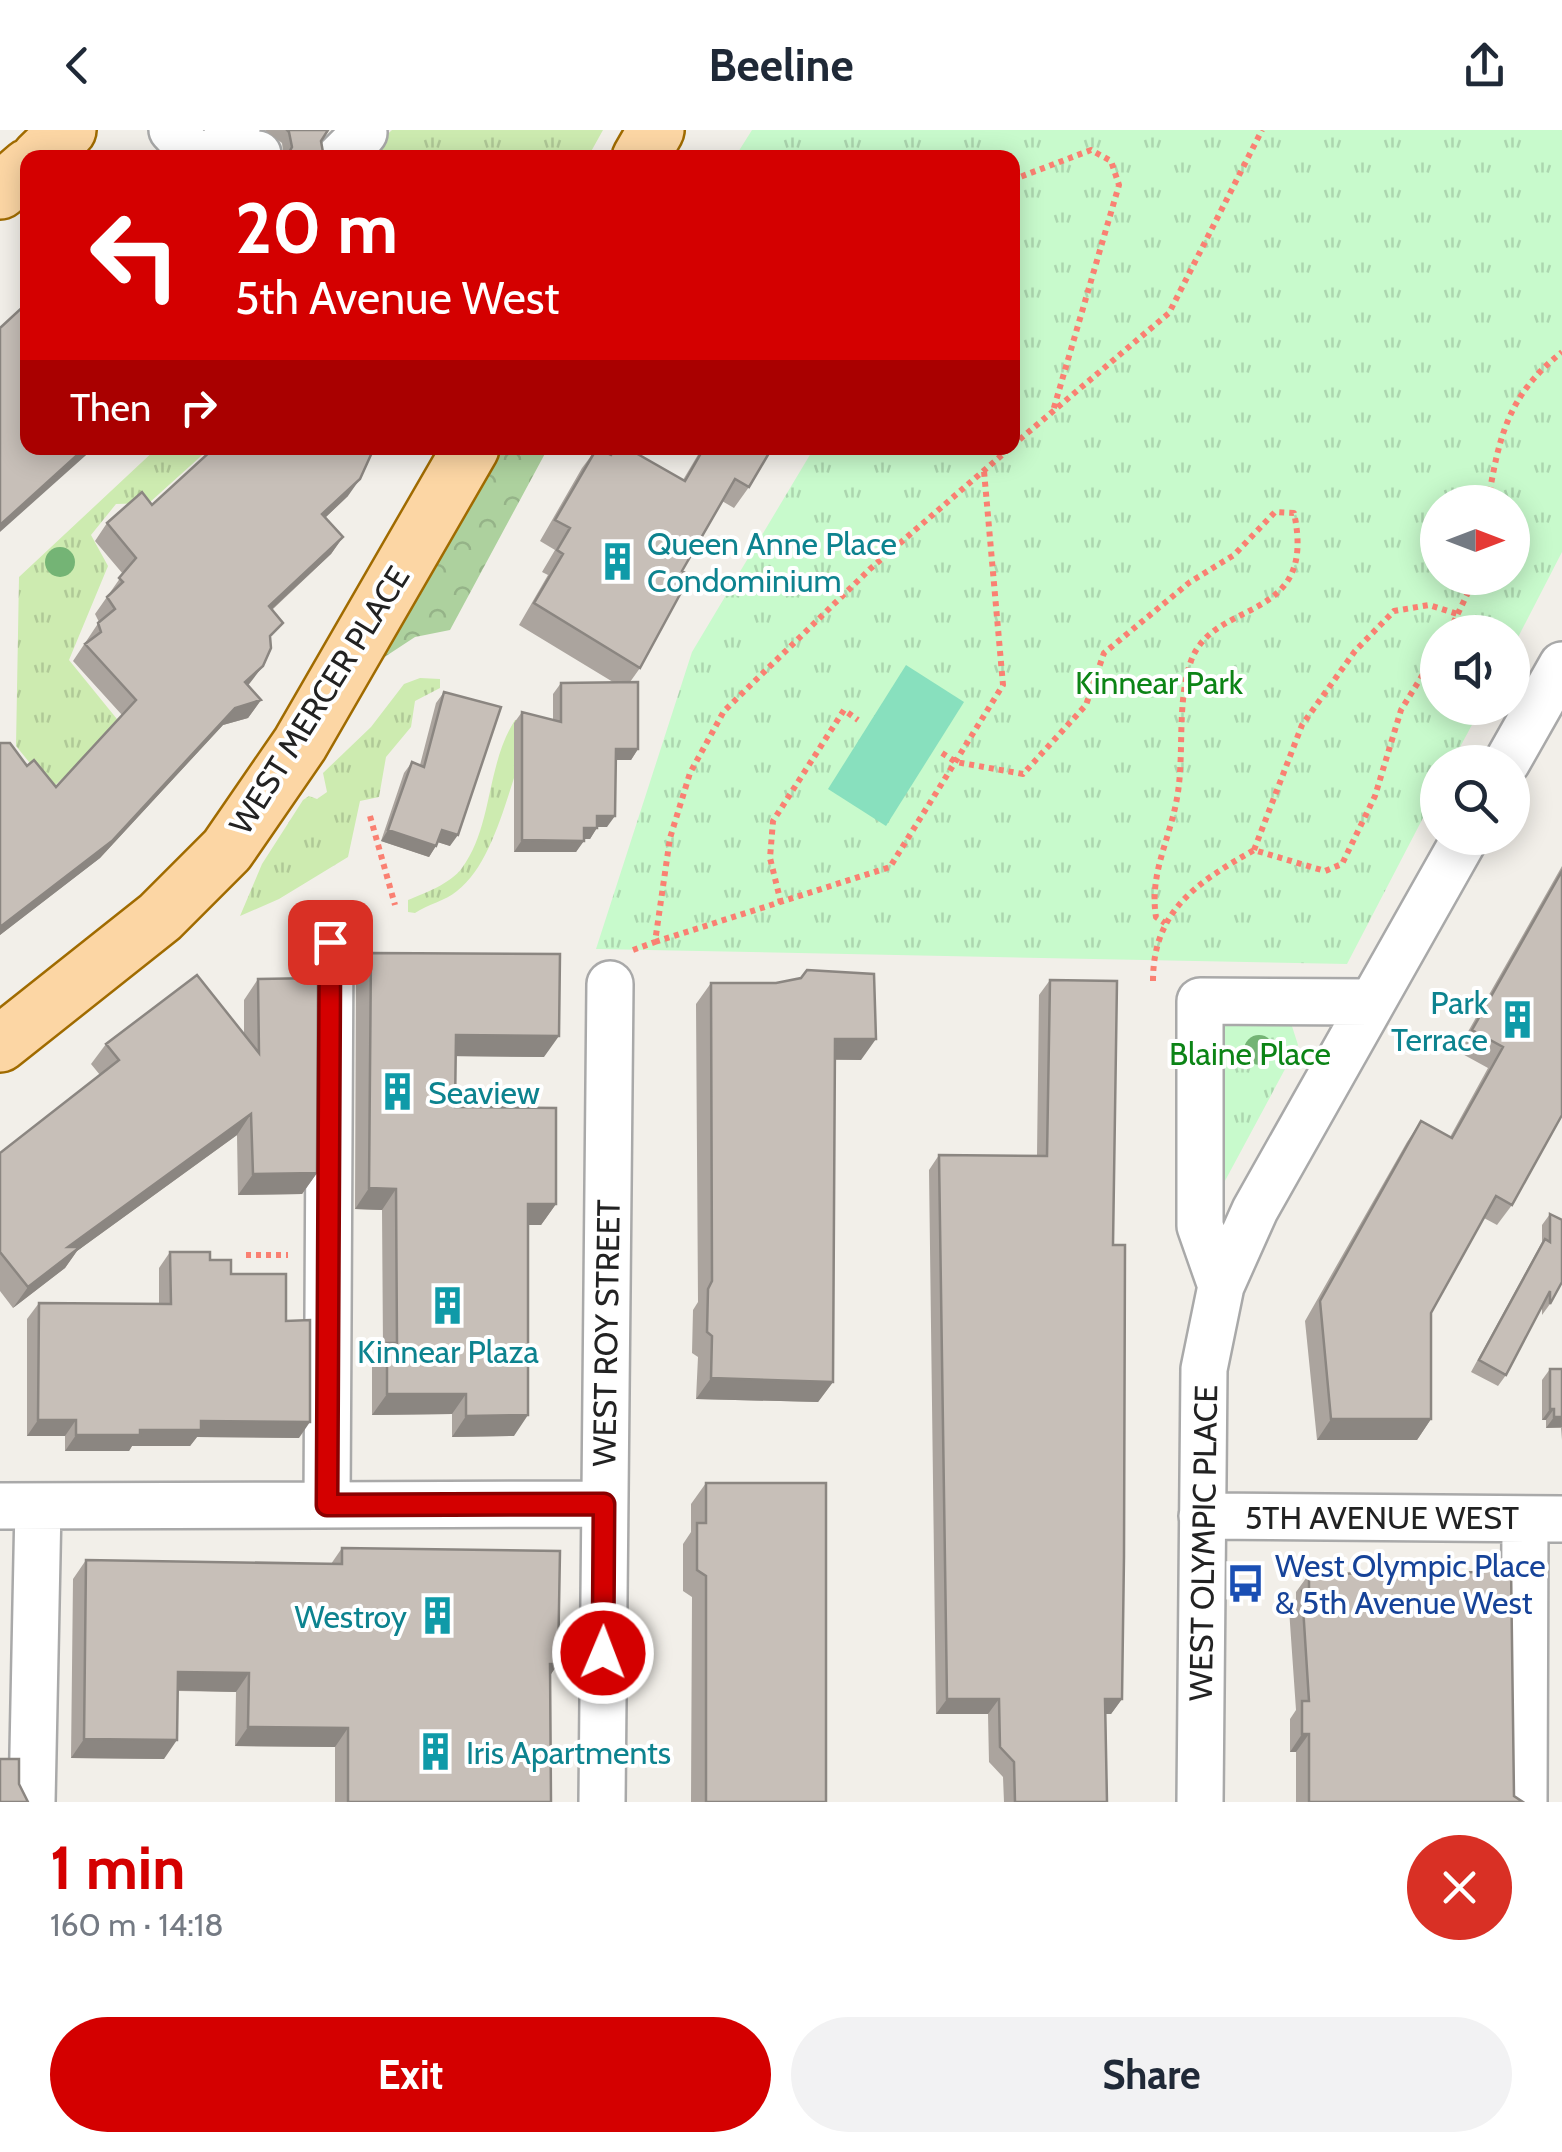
<!DOCTYPE html>
<html lang="en">
<head>
<meta charset="utf-8">
<style>
	:root { --surface:#fff; --page:#f2f2f3; --text:#1f2937; --muted:#747a83; --accent:#d40000 }
	body { margin:0; font-family:Cabin,sans-serif; background:var(--page); color:var(--text); height:100vh; display:flex; flex-direction:column; font-size:38px; white-space:nowrap }
	* { box-sizing:border-box; margin:0 }
	p { font-size:32px; color:var(--muted) }
	.icon { flex:none; width:55px; height:55px; fill:none; stroke:currentColor; stroke-width:2; stroke-linecap:round; stroke-linejoin:round }
	.map { position:relative; height:1672px; overflow:hidden }
	.panel { display:flex; flex-direction:column; background:var(--surface); flex:1 }
	.panel>* { flex:none }
	.top-card { position:absolute; left:20px; top:20px; width:1000px; height:305px; border-radius:20px; box-shadow:0 5px 25px #0003; background:#d40000; color:#fff; overflow:hidden }
	.needle { width:65px; rotate:90deg }
	.tools { position:absolute; left:1420px; top:355px; display:grid; gap:20px }
	.tools a { display:grid; place-items:center; width:110px; height:110px; border-radius:50%; background:var(--surface); box-shadow:0 5px 25px #0003; font-size:50px }
	.pin { position:absolute; display:grid; place-items:center; width:85px; height:85px; color:#fff; margin:-42px; border-radius:20px; box-shadow:0 5px 15px #0006 }
	.me { position:absolute; width:110px; margin:-55px; rotate:1deg; stroke-linejoin:round; filter:drop-shadow(0 0 8px #0008) }
	.turn { display:flex; align-items:center; gap:35px; height:210px; padding:0 50px; font-size:45px }
	.turn .icon { width:130px; height:130px; stroke-width:2.5 }
	.turn b { display:block; font-size:70px; line-height:85px }
	.then { display:flex; align-items:center; height:95px; padding:0 50px; background:#0003; gap:20px; font-size:38px }
	.round { display:grid; place-items:center; flex:none; width:105px; height:105px; border-radius:52px; background:var(--page) }
	.headline { display:flex; align-items:center; justify-content:space-between; height:170px; padding:0 50px }
	h1 { font-size:60px; font-weight:800; line-height:75px; color:var(--accent) }
	.button { display:flex; gap:20px; margin-top:auto; padding:20px 50px }
	.button a { flex:1; height:115px; border-radius:60px; background:var(--accent); color:#fff; font-size:40px; font-weight:800; line-height:115px; text-align:center }
	.button a+a { background:var(--page); color:var(--text) }
	header { display:flex; justify-content:space-between; align-items:center; height:130px; padding:0 50px; background:var(--surface); font-size:45px; font-weight:800 }
	.map>svg:first-child { display:block }
	.grass { fill:url(#grass-tufts) }
	.forest { fill:url(#forest-crowns) }
	.park { fill:url(#park-tufts); fill-rule:evenodd }
	.pitch { fill:#88e0be }
	.lines { fill:none; stroke-linecap:round; stroke-linejoin:round }
	.minor-casing { stroke:#a9a9a9; stroke-width:50 }
	.major-casing { stroke:#a06b00; stroke-width:60 }
	.path { stroke:#fa8072; stroke-width:6; stroke-dasharray:5 5; stroke-linecap:butt }
	.minor { stroke:#fff; stroke-width:45 }
	.major { stroke:#fcd6a4; stroke-width:55 }
	.tree { fill:#74b475 }
	.wall { fill:#aba49e }
	.shaded-wall { fill:#8b8681 }
	.building { fill:#c7bfb8; stroke:#8b8681; stroke-width:2.5 }
	.route-casing { stroke:#8a0000; stroke-width:25 }
	.route { stroke:#d40000; stroke-width:18 }
	.labels { text-anchor:middle; dominant-baseline:central; stroke-width:8; stroke-linejoin:round; paint-order:stroke }
	.culture-label { font-size:32px; fill:#0d838f; stroke:#fff; text-anchor:start }
	.park-label { font-size:32px; fill:#0c8416; stroke:#fff }
	.street-label { font-size:32px; fill:#222; stroke:#fff }
	.transit-label { font-size:32px; fill:#164399; stroke:#fff; text-anchor:start }
</style>
</head>
<body>
<header><svg class="icon" aria-label="back" viewBox="0 0 24 24"><path d="M15 5l-7 7 7 7"/></svg>Beeline<svg class="icon" aria-label="share" viewBox="0 0 24 24"><path d="M12 15V3M7 8l5-5 5 5M5 13v7h14v-7"/></svg></header>
<div class="map">
<svg width="1562" height="1672" viewBox="0 0 1562 1672">
	<defs>
		<pattern id="grass-tufts" width="24" height="20" patternUnits="userSpaceOnUse" patternTransform="scale(2.5)"><rect width="24" height="20" fill="#cdebb0"/><path d="M3 7l-1-3M5 7V3M7 7l1-3M15 17l-1-3M17 17v-4M19 17l1-3" fill="none" stroke="#b0c997"/></pattern>
		<pattern id="forest-crowns" width="20" height="18" patternUnits="userSpaceOnUse" patternTransform="scale(2.5)"><rect width="20" height="18" fill="#add19e"/><path d="M2 6a3 3 0 1 1 6 0M12 15a3 3 0 1 1 6 0" fill="none" stroke="#95b388"/></pattern>
		<pattern id="park-tufts" width="24" height="20" patternUnits="userSpaceOnUse" patternTransform="scale(2.5)"><rect width="24" height="20" fill="#c8facc"/><path d="M3 7l-1-3M5 7V3M7 7l1-3M15 17l-1-3M17 17v-4M19 17l1-3" fill="none" stroke="#acd6af"/></pattern>
	</defs>
	<rect width="100%" height="100%" fill="#f2efe9"/>
	<!-- grass -->
	<path class="grass" d="M 392,0 L 603,0 L 588,27 L 362,28 Z
		M 157,318 L 210,318 L 149,373 L 116,374 L 91,405 L 108,436 L 69,530 L 121,594 L 51,659 L 16,616 L 19,447 Z
		M 420,548 L 440,549 L 440,558 L 415,571 L 411,597 L 386,627 L 379,667 L 360,671 L 348,727 L 279,769 L 240,786 L 262,734 L 303,670 L 309,666 L 317,669 L 327,662 L 323,643 L 371,597 L 404,554 Z
		M 536,589 C 511,638 500,728 457,761 C 445,771 428,774 415,783 L 408,782 L 408,770 C 425,763 450,754 462,738 C 493,696 486,635 515,590 Z"/>
	<!-- forest -->
	<path class="forest" d="M 503,318 L 548,318 L 450,500 L 415,507 L 383,528 Z"/>
	<!-- park -->
	<path class="park" d="M 752,0 L 1562,0 L 1562,422 L 1513,517 L 1512,502 L 1438,502 L 1438,578 L 1481,578 L 1452,632 L 1438,632 L 1437,661 L 1347,834 L 596,819 L 692,522 L 814,318 L 1012,318 L 1012,28 L 735,27 ZM 1438,372 L 1512,372 L 1512,448 L 1438,448 Z
		M 1217,893 L 1291,893 L 1298,915 L 1219,1062 Z"/>
	<!-- pitch -->
	<path class="pitch" d="M 906,535 L 964,572 L 886,696 L 828,659 Z"/>
	<g class="lines">
		<defs>
			<path id="minor" d="M 172,0 L 198,28
				M 209,28 L 237,0
				M 255,28 L 258,24
				M 339,28 L 364,3 L 360,0
				M 1507,632 L 1562,535
				M 1221,1156 L 1200,1096 L 1200,871 L 1371,872
				M 327,1375 L 330,812
				M 0,1376 L 604,1374
				M 1202,1386 L 1562,1389
				M 32,1672 L 38,1376
				M 602,1672 L 610,854
				M 1200,1672 L 1204,1239 L 1221,1156 L 1255,1080 L 1465,708
				M 1524,1672 L 1525,1389"/>
			<path id="major" d="M 39,28 L 68,0
				M 640,28 L 656,0
				M 0,61 L 28,37
				M 0,914 L 160,787 L 227,720 L 300,614 L 471,318"/>
		</defs>
		<!-- minor casing -->
		<use href="#minor" class="minor-casing"/>
		<!-- major casing -->
		<use href="#major" class="major-casing"/>
		<!-- path -->
		<path class="path" d="M 1012,50 L 1091,20 L 1111,31 L 1119,55 L 1053,281
			M 1012,316 L 1169,183 L 1262,0
			M 1488,372 C 1499,306 1508,265 1562,222
			M 1449,502 L 1475,448
			M 942,623 L 956,632 L 1023,644 L 1086,575 L 1104,523 L 1190,452 L 1234,425 L 1275,382 L 1294,383 C 1318,495 1214,467 1191,531 C 1176,574 1185,624 1177,668 C 1170,709 1149,744 1156,787 L 1165,793
			M 370,686 L 395,775
			M 1254,720 L 1302,595 L 1355,521 L 1394,481 L 1429,475 L 1461,485
			M 781,773 L 770,728 L 773,691 L 844,580 L 858,590
			M 655,812 L 890,737 L 1003,555 L 984,341
			M 633,820 L 655,812 L 670,708 L 690,643 L 724,581 L 870,439 L 1010,318
			M 1153,851 C 1153,780 1198,752 1254,720 L 1325,741 L 1342,734 L 1375,666 L 1401,580 L 1438,520
			M 246,1125 L 288,1125"/>
		<!-- minor -->
		<use href="#minor" class="minor"/>
		<!-- major -->
		<use href="#major" class="major"/>
	</g>
	<!-- trees -->
	<g class="tree">
		<circle cx="60" cy="432" r="15"/>
		<circle cx="1259" cy="920" r="15"/>
	</g>
	<!-- wall -->
	<path class="wall" d="M 265,0 L 328,0 L 321,11 L 324,28 L 284,28 L 282,13 Z
		M 597,318 L 610,325 L 615,318 L 683,350 L 702,318 L 772,318 L 749,357 L 734,378 L 722,371 L 682,441 L 640,538 L 630,552 L 638,619 L 631,630 L 616,630 L 607,697 L 597,697 L 590,709 L 584,709 L 576,722 L 514,722 L 514,593 L 522,582 L 553,590 L 553,564 L 561,553 L 613,552 L 519,495 L 548,445 L 542,442 L 555,420 L 540,411 L 582,338 Z
		M 348,366 L 325,388 L 343,407 L 331,424 L 272,480 L 270,511 L 248,556 L 261,570 L 248,588 L 223,595 L 100,728 L 0,805 L 0,613 L 56,657 L 122,585 L 73,531 L 99,492 L 95,484 L 123,444 L 95,411 L 107,393 L 152,375 Z
		M 444,562 L 450,716 L 438,712 L 429,727 L 381,711 L 404,643 L 412,632 L 420,635 L 436,573 Z
		M 1562,736 L 1562,985 L 1512,1075 L 1497,1095 L 1484,1088 L 1431,1183 L 1431,1289 L 1417,1310 L 1317,1310 L 1305,1191 L 1407,1012 L 1421,991 L 1450,1007 L 1488,938 L 1457,921 Z
		M 371,823 L 544,927 L 456,926 L 455,977 L 556,1074 L 541,1095 L 528,1095 L 514,1306 L 452,1307 L 452,1284 L 372,1285 L 372,1234 L 383,1218 L 382,1080 L 355,1079 L 356,844 Z
		M 258,849 L 317,1043 L 302,1064 L 238,1065 L 237,1005 L 77,1121 L 65,1138 L 13,1178 L 0,1161 L 0,1023 L 100,945 L 91,934 L 106,914 L 244,904 L 244,870 Z
		M 1050,850 L 1113,1115 L 1122,1569 L 1111,1584 L 1106,1584 L 1107,1672 L 1004,1672 L 1003,1647 L 989,1632 L 988,1584 L 936,1584 L 929,1040 L 939,1025 L 1037,1026 L 1039,865 Z
		M 711,853 L 776,853 L 861,930 L 835,930 L 833,1252 L 818,1272 L 696,1269 L 698,1227 L 692,1223 L 693,1180 L 698,1172 L 696,874 Z
		M 1550,1084 L 1550,1174 L 1542,1185 L 1542,1176 L 1506,1245 L 1498,1256 L 1471,1242 L 1542,1112 L 1542,1095 Z
		M 170,1122 L 210,1130 L 231,1144 L 286,1191 L 299,1308 L 197,1307 L 190,1316 L 132,1316 L 129,1321 L 65,1321 L 65,1306 L 27,1306 L 27,1189 L 39,1173 L 159,1174 L 159,1138 Z
		M 1550,1239 L 1562,1239 L 1562,1310 L 1561,1298 L 1546,1298 L 1546,1290 L 1542,1290 L 1542,1250 Z
		M 706,1353 L 826,1672 L 691,1672 L 692,1467 L 683,1461 L 683,1414 L 691,1402 L 691,1374 Z
		M 342,1418 L 550,1545 L 551,1672 L 335,1672 L 335,1617 L 235,1616 L 236,1562 L 178,1561 L 164,1629 L 71,1628 L 73,1449 L 86,1430 L 331,1434 Z
		M 1483,1436 L 1514,1666 L 1523,1672 L 1296,1672 L 1296,1622 L 1290,1622 L 1290,1589 L 1296,1580 L 1289,1479 L 1296,1469 L 1296,1462 L 1309,1444 L 1478,1442 Z"/>
	<!-- shaded-wall -->
	<path class="shaded-wall" d="M 85,318 L 94,318 L 0,402 L 0,395 Z
		M 360,349 L 348,366 L 310,402 L 322,384 Z
		M 343,407 L 331,424 L 256,494 L 269,476 Z
		M 263,536 L 250,553 L 233,570 L 245,552 Z
		M 261,570 L 248,588 L 223,595 L 100,728 L 0,805 L 0,797 L 235,578 Z
		M 616,619 L 638,619 L 631,630 L 608,630 Z
		M 597,686 L 615,686 L 607,697 L 590,697 Z
		M 584,698 L 597,698 L 590,709 L 576,709 Z
		M 388,700 L 436,716 L 429,727 L 381,711 Z
		M 442,700 L 458,705 L 450,716 L 434,711 Z
		M 522,710 L 584,711 L 576,722 L 514,722 Z
		M 456,905 L 559,906 L 544,927 L 442,926 Z
		M 835,909 L 876,909 L 861,930 L 821,929 Z
		M 251,984 L 237,1005 L 77,1121 L 65,1138 L 13,1178 L 28,1157 L 68,1117 Z
		M 317,1043 L 302,1064 L 238,1065 L 253,1044 Z
		M 369,1058 L 396,1059 L 382,1080 L 355,1079 Z
		M 528,1074 L 556,1074 L 541,1095 L 513,1095 Z
		M 711,1248 L 833,1252 L 818,1272 L 696,1269 Z
		M 387,1264 L 466,1264 L 452,1284 L 372,1285 Z
		M 1550,1279 L 1554,1279 L 1546,1290 L 1542,1290 Z
		M 528,1285 L 514,1306 L 452,1307 L 466,1286 Z
		M 1554,1287 L 1562,1287 L 1562,1297 L 1546,1298 Z
		M 1331,1289 L 1431,1289 L 1417,1310 L 1317,1310 Z
		M 38,1290 L 76,1290 L 65,1306 L 27,1306 Z
		M 201,1291 L 310,1292 L 299,1308 L 197,1307 L 190,1316 L 132,1316 L 129,1321 L 65,1321 L 76,1305 L 140,1300 Z
		M 550,1534 L 558,1534 L 545,1553 Z
		M 178,1542 L 249,1543 L 236,1562 L 165,1560 Z
		M 947,1569 L 999,1569 L 988,1584 L 936,1584 Z
		M 1105,1569 L 1122,1569 L 1111,1584 L 1095,1584 Z
		M 248,1597 L 348,1598 L 335,1617 L 235,1616 Z
		M 1302,1604 L 1309,1604 L 1296,1622 L 1290,1622 Z
		M 84,1609 L 177,1610 L 164,1629 L 71,1628 Z"/>
	<!-- building -->
	<path class="building" d="M 287,0 L 328,0 L 321,11 L 324,28 L 286,28 L 292,17 L 289,2 Z
		M 28,172 L 28,318 L 85,318 L 0,395 L 0,198 Z
		M 214,318 L 374,318 L 360,349 L 322,384 L 343,407 L 269,476 L 283,493 L 270,506 L 271,518 L 263,536 L 245,552 L 261,570 L 235,578 L 112,711 L 0,797 L 0,613 L 10,613 L 27,636 L 34,630 L 56,657 L 136,570 L 85,514 L 101,502 L 98,493 L 115,479 L 107,467 L 123,452 L 119,448 L 136,428 L 107,393 L 142,362 L 152,375 Z
		M 597,318 L 611,325 L 616,318 L 627,318 L 685,351 L 704,318 L 772,318 L 749,357 L 735,349 L 682,441 L 690,446 L 640,538 L 534,473 L 563,424 L 557,420 L 570,398 L 555,390 Z
		M 638,552 L 638,619 L 616,619 L 615,686 L 597,686 L 597,698 L 584,698 L 584,711 L 522,710 L 522,582 L 561,592 L 561,553 Z
		M 444,562 L 501,577 L 458,705 L 442,700 L 436,716 L 388,700 L 412,632 L 424,637 Z
		M 1562,741 L 1562,985 L 1512,1075 L 1496,1066 L 1431,1183 L 1431,1289 L 1331,1289 L 1320,1171 L 1421,991 L 1452,1008 L 1503,917 L 1472,900 Z
		M 371,823 L 560,824 L 559,906 L 456,905 L 455,977 L 556,978 L 556,1074 L 528,1074 L 528,1285 L 466,1286 L 466,1264 L 387,1264 L 387,1213 L 397,1213 L 396,1059 L 369,1058 Z
		M 807,840 L 874,844 L 876,909 L 835,909 L 833,1252 L 711,1248 L 712,1206 L 707,1202 L 708,1159 L 712,1151 L 711,853 L 776,853 L 801,848 Z
		M 197,845 L 259,923 L 258,849 L 318,848 L 317,1043 L 253,1044 L 251,984 L 68,1117 L 80,1117 L 28,1157 L 0,1122 L 0,1023 L 119,930 L 106,914 Z
		M 1050,850 L 1117,851 L 1113,1115 L 1125,1115 L 1124,1426 L 1122,1569 L 1105,1569 L 1107,1672 L 1015,1672 L 1014,1632 L 1000,1617 L 999,1569 L 947,1569 L 939,1025 L 1047,1026 Z
		M 1550,1084 L 1562,1090 L 1562,1152 L 1550,1174 L 1550,1161 L 1506,1245 L 1479,1230 L 1545,1109 L 1550,1112 Z
		M 170,1122 L 210,1122 L 210,1130 L 231,1130 L 231,1144 L 286,1144 L 286,1191 L 310,1190 L 310,1292 L 201,1291 L 201,1300 L 140,1300 L 140,1305 L 76,1305 L 76,1290 L 38,1290 L 39,1173 L 171,1174 Z
		M 1550,1239 L 1562,1239 L 1562,1287 L 1554,1287 L 1554,1279 L 1550,1279 Z
		M 706,1353 L 826,1353 L 826,1672 L 706,1672 L 706,1446 L 697,1440 L 697,1393 L 706,1393 Z
		M 342,1418 L 560,1421 L 558,1534 L 550,1534 L 551,1672 L 348,1672 L 348,1598 L 248,1597 L 249,1543 L 178,1542 L 177,1610 L 84,1609 L 86,1430 L 342,1434 Z
		M 1483,1436 L 1511,1436 L 1514,1666 L 1523,1672 L 1309,1672 L 1309,1604 L 1302,1604 L 1302,1571 L 1309,1571 L 1302,1461 L 1309,1461 L 1309,1444 L 1483,1442 Z
		M 0,1629 L 19,1629 L 19,1654 L 28,1672 L 0,1672 Z"/>
	<g class="lines">
		<defs>
			<path id="route" d="M 330,812 L 327,1375 L 604,1374 L 603,1523"/>
		</defs>
		<!-- route casing -->
		<use href="#route" class="route-casing"/>
		<!-- route -->
		<use href="#route" class="route"/>
	</g>
	<!-- icons -->
	<defs>
		<symbol id="building-bare" viewBox="-9 -9 18 18"><path d="M-4-6H4V6H1V3H-1V6H-4ZM-2.5-4.3h1.7v1.8h-1.7ZM.8-4.3h1.7v1.8H.8ZM-2.5-1h1.7V.8h-1.7ZM.8-1h1.7V.8H.8Z" fill="#0f9aa8" stroke="#fff" stroke-width="2.5" paint-order="stroke"/></symbol>
		<symbol id="bus-bare" viewBox="-9 -9 18 18"><path d="M-5-6H5V4H4V6H2V4H-2V6H-4V4H-5ZM-3.5-4V0h7V-4ZM-3.5 1.2v1.5H-2V1.2ZM2 1.2v1.5H3.5V1.2Z" fill="#1a4fb4" stroke="#fff" stroke-width="2.5" paint-order="stroke"/></symbol>
	</defs>
	<g fill-rule="evenodd">
		<use href="#building-bare" x="590" y="404" width="55" height="55"/>
		<use href="#building-bare" x="1490" y="862" width="55" height="55"/>
		<use href="#building-bare" x="370" y="934" width="55" height="55"/>
		<use href="#building-bare" x="420" y="1148" width="55" height="55"/>
		<use href="#bus-bare" x="1218" y="1426" width="55" height="55"/>
		<use href="#building-bare" x="410" y="1458" width="55" height="55"/>
		<use href="#building-bare" x="408" y="1594" width="55" height="55"/>
	</g>
	<g class="labels">
		<!-- culture labels -->
		<g class="culture-label">
			<text x="647" y="413">Queen Anne Place<tspan x="647" dy="37">Condominium</tspan></text>
			<text x="1488" y="872" text-anchor="end">Park<tspan x="1488" dy="37">Terrace</tspan></text>
			<text x="428" y="962">Seaview</text>
			<text x="448" y="1221" text-anchor="middle">Kinnear Plaza</text>
			<text x="407" y="1486" text-anchor="end">Westroy</text>
			<text x="466" y="1622">Iris Apartments</text>
		</g>
		<!-- park labels -->
		<g class="park-label">
			<text x="1159" y="552">Kinnear Park</text>
			<text x="1250" y="923">Blaine Place</text>
		</g>
		<!-- street labels -->
		<g class="street-label">
			<text transform="translate(319 570) rotate(-58)">WEST MERCER PLACE</text>
			<text transform="translate(606 1203) rotate(-89)">WEST ROY STREET</text>
			<text x="1382" y="1387">5TH AVENUE WEST</text>
			<text transform="translate(1203 1413) rotate(-89)">WEST OLYMPIC PLACE</text>
		</g>
		<!-- transit labels -->
		<g class="transit-label">
			<text x="1275" y="1435">West Olympic Place<tspan x="1275" dy="37">&amp; 5th Avenue West</tspan></text>
		</g>
	</g>
</svg>
<div class="tools">
<a><svg class="needle" viewBox="-14 -14 28 28"><path d="M0-13l5 13h-10z" fill="#e53935"/><path d="M0 13l5-13h-10z" fill="#747a83"/></svg></a>
<a><svg class="icon" aria-label="sound" viewBox="0 0 24 24"><path d="M4 9h4l5-4v14l-5-4H4zM17 9q2 3 0 6"/></svg></a>
<a><svg class="icon" aria-label="search" viewBox="0 0 24 24"><circle cx="10" cy="10" r="6"/><path d="M15 15l6 6"/></svg></a>
</div>
<div class="pin" style="left:330px;top:812px;background:#d93025"><svg class="icon" aria-label="arrive" viewBox="0 0 24 24"><path d="M6 21V4h12l-3 4 3 4H6"/></svg></div>
<svg class="me" style="left:603px;top:1523px" viewBox="-20 -20 40 40"><circle r="17" fill="#d40000" stroke="#fff" stroke-width="3"/><path d="M0-11L8 9 0 5-8 9z" fill="#fff"/></svg>
<div class="top-card">
<div class="turn"><svg class="icon" aria-label="left" viewBox="0 0 24 24"><path d="M17 20v-9H6M10 6l-5 5 5 5"/></svg><div><b>20 m</b>5th Avenue West</div></div>
<div class="then">Then<svg class="icon" aria-label="right" viewBox="0 0 24 24"><path d="M7 20v-9h11M14 6l5 5-5 5"/></svg></div>
</div>
</div>
<section class="panel">
<div class="headline"><div><h1>1 min</h1><p>160 m · 14:18</p></div><a class="round" style="background:#d93025;color:#fff"><svg class="icon" aria-label="close" viewBox="0 0 24 24"><path d="M6 6l12 12M18 6L6 18"/></svg></a></div>
<div class="button"><a>Exit</a><a>Share</a></div>
</section>
</body>
</html>
